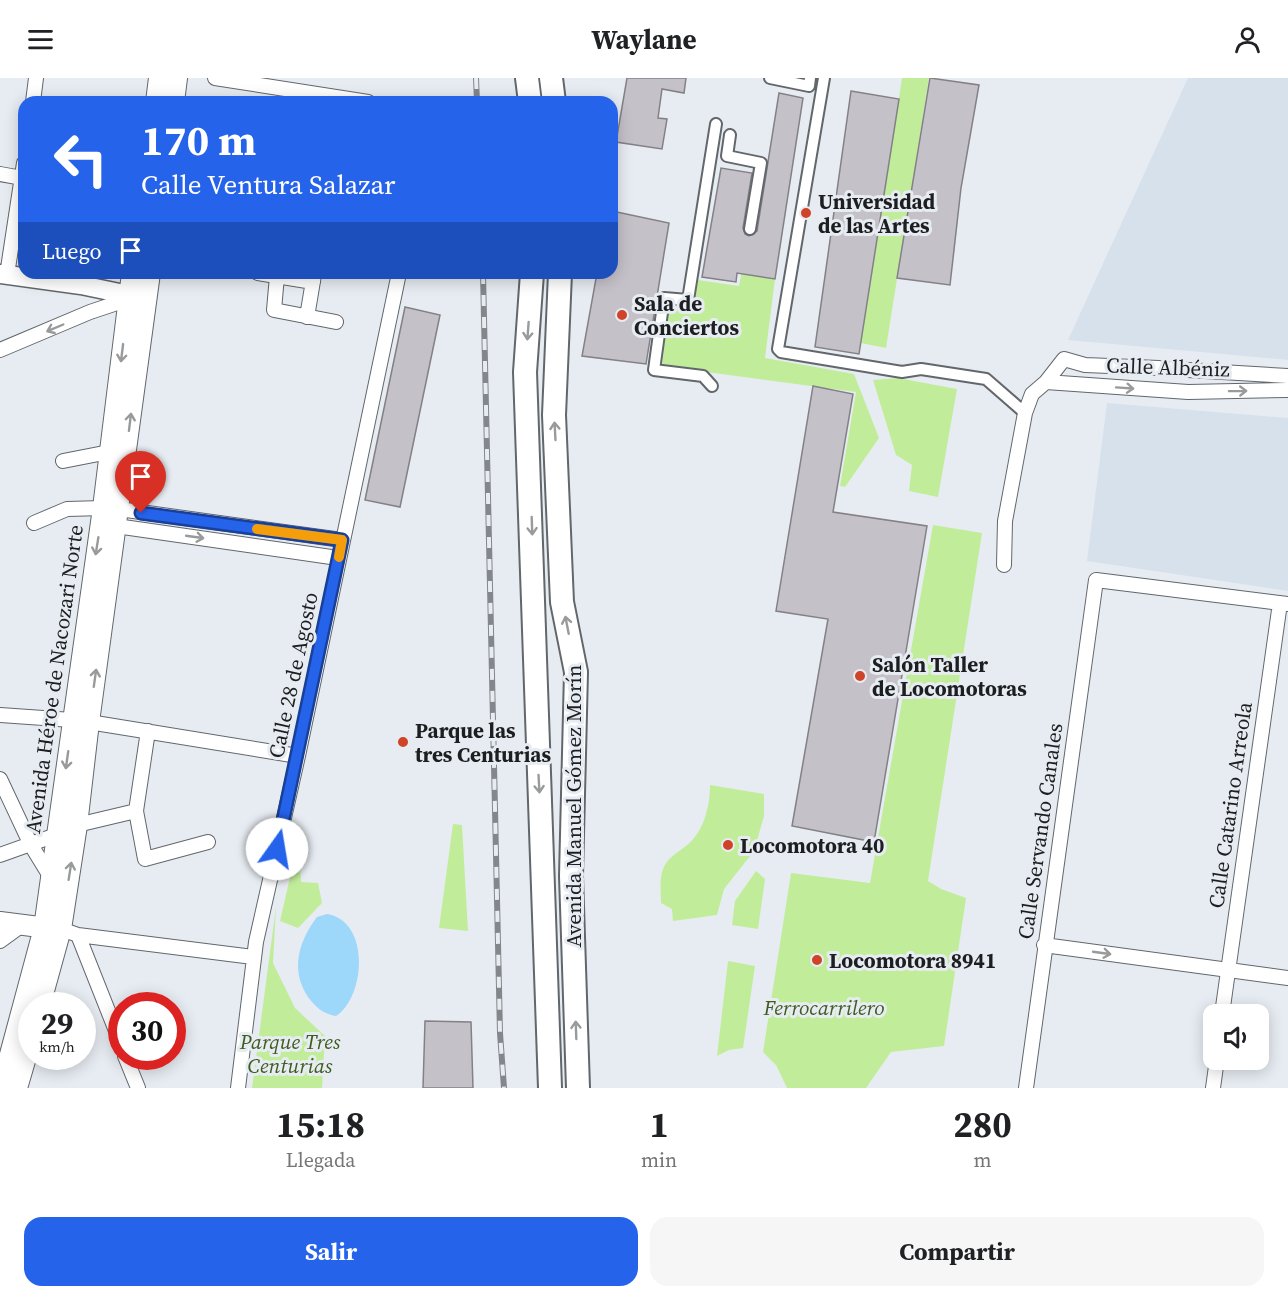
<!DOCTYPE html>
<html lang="es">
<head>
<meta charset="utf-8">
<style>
	:root { --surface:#fff; --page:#f6f6f6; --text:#202124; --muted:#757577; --accent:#2563eb }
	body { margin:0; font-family:"Source Serif 4",serif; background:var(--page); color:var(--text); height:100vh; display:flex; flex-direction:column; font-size:22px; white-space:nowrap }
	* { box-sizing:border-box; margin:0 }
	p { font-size:20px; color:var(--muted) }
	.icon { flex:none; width:33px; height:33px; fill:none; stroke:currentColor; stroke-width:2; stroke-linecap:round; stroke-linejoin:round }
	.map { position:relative; height:1010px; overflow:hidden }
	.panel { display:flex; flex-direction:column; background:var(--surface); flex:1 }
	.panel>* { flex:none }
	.top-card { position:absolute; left:18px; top:18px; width:600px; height:183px; border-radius:18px; box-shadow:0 3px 15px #0003; background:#2563eb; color:#fff; overflow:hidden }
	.tools { position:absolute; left:1203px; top:926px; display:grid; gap:12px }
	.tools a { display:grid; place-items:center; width:66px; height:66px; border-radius:12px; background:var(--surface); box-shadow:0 3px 15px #0003; font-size:30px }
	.speed { position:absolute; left:18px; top:914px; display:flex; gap:12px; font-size:30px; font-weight:700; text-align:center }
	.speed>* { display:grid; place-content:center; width:78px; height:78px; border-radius:50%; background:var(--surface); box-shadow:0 3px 15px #0003; line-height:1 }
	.speed small { font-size:15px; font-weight:400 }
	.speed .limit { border:9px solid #d22; background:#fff; color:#111 }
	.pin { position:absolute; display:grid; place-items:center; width:51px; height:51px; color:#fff; margin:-62px -26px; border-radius:50% 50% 50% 0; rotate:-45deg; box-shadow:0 0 6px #0007 }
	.pin .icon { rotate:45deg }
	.me { position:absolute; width:66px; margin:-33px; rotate:13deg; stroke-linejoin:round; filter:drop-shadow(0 0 4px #0008) }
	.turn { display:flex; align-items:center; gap:21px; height:126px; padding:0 24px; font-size:27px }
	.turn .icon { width:78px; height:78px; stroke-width:2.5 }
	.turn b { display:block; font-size:42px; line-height:51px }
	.then { display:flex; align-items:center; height:57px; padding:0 24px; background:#0003; gap:12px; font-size:22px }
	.eta { display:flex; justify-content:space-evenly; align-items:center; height:102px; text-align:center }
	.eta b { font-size:36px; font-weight:700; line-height:42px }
	.action { display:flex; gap:12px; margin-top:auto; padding:12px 24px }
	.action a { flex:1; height:69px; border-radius:18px; background:var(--accent); color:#fff; font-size:24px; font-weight:700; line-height:69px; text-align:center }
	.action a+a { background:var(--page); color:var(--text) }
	header { display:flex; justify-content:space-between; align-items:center; height:78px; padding:0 24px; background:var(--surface); font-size:27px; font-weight:700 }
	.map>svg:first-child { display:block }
	.built { fill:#d6e1ec }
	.green { fill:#c1ed9b }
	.water { fill:#9dd7fa }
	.building { fill:#c5c1c8; stroke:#838086; stroke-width:1.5 }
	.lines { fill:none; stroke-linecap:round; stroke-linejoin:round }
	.pedestrian-casing { stroke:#62676c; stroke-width:14 }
	.minor-casing { stroke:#62676c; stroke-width:16 }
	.tertiary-casing { stroke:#62676c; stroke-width:21 }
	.secondary-casing { stroke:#62676c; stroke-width:22 }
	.primary-casing { stroke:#62676c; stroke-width:26 }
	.pedestrian { stroke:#fff; stroke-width:10 }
	.minor { stroke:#fff; stroke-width:14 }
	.tertiary { stroke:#fff; stroke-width:18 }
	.secondary { stroke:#fff; stroke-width:20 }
	.primary { stroke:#fff; stroke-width:22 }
	.rail-casing { stroke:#83878b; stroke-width:6 }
	.rail { stroke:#e7ecf2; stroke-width:4; stroke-dasharray:11; stroke-linecap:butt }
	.oneway { stroke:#999a9b }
	.route-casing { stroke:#184099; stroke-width:15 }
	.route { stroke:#2563eb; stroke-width:10 }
	.slow { stroke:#f59e0b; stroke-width:10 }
	.poi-dot { fill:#cf4429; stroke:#e7ecf2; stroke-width:2 }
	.labels { text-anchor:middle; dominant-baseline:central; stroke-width:6; stroke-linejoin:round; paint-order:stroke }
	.poi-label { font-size:21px; font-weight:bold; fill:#1c1e20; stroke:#e7ecf2; text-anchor:start }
	.street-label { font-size:21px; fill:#1c1e20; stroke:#e7ecf2 }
	.park-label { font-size:21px; font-style:italic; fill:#3e5c1f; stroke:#e7ecf2 }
</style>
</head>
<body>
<header><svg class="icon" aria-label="menu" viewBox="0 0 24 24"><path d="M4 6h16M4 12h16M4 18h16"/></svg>Waylane<svg class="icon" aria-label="person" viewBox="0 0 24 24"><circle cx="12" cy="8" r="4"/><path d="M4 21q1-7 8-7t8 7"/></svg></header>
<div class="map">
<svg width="1288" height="1010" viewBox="0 0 1288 1010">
	<rect width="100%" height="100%" fill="#e7ecf2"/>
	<!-- built -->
	<path class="built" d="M 1188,0 L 1288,0 L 1288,282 L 1068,262 Z
		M 1107,325 L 1288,340 L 1288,513 L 1087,483 Z"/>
	<!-- green -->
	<path class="green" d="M 902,0 L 929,0 L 886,270 L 861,265 Z
		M 750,151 L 758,153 L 751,197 L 775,201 L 765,280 L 854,296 L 879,360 L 845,409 L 840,408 L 856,314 L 662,288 L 669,228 L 693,231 L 698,202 L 739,208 Z
		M 898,300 L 957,311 L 938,419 L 909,413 L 912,387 L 896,377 L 873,302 Z
		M 933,447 L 982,455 L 928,803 L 941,811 L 966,820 L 944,968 L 891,974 L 866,1010 L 787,1010 L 776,987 L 763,974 L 791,795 L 870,805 Z
		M 710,707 L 764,716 L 764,738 L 754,773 L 724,811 L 717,837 L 673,843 L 672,831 L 661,825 C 661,815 659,801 663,791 C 667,780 677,775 686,768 C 704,754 710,728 710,707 Z
		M 453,746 L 462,747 L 468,853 L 439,850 Z
		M 299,760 L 301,804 L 318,805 L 322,825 L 298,850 L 280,843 Z
		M 756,793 L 765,801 L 758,851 L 732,847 L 735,823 Z
		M 276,829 L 273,885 L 295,930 L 325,958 L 322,1010 L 252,1010 Z
		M 728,883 L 755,888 L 743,970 L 729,972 L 717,978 Z"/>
	<!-- water -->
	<path class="water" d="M 327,836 C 370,843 366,918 336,938 C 325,936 319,932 312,924 C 289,897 297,865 317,839 Z"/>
	<!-- building -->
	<path class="building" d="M 627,0 L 686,0 L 684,15 L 662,11 L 658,40 L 667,41 L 662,71 L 616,64 Z
		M 930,0 L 979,7 L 961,110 L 950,207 L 897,200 Z
		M 851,13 L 899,21 L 859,276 L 815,269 Z
		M 779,15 L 803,20 L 775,201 L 737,195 L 736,204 L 702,199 L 721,90 L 752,95 L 743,150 L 745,156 L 749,158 L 757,153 Z
		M 612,133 L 669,145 L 646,286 L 582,278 L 597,195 L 612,195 Z
		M 405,229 L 440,237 L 400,429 L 365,422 Z
		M 813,308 L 853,316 L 833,434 L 927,448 L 874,764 L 792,748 L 828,541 L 776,533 Z
		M 425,943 L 471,944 L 473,1010 L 423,1010 Z"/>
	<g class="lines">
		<defs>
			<path id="pedestrian" d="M 770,0 L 809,8 L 810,0
				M 824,0 L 778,271 L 781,274 L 902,294 L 921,291 L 986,301 L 1025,335
				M 730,57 L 727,78 L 761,85 L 750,151
				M 712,308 L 703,298 L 654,292 L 664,220 L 688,222 L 716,46"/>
			<path id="minor" d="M 215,0 L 368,24
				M 33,24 L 36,0
				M 0,96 L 22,100
				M 258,195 L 313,204
				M 7,197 L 24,85
				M 277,198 L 274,232 L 336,244
				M 307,239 L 314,197
				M 0,272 L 90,234 L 129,221
				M 1171,291 L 1288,298
				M 1046,304 L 1188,314 L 1288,312
				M 63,383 L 109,374
				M 119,431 L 342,462
				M 34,445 L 67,431 L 103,430
				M 116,448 L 338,480
				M 1004,487 L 1005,443 L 1025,335 L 1032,316 L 1046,304 L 1064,281 L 1085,287 L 1159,290
				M 0,637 L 72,642
				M 89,644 L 298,678
				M 148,653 L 136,733 L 145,781 L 208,764
				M 0,701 L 31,767 L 50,798
				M 77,747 L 136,733
				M 0,777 L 56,757
				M 61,851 L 78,857 L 253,879
				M 78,857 L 122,968
				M 0,863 L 22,847
				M 1044,867 L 1288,900
				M 1222,936 L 1280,525
				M 125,978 L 138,1010
				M 238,1010 L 256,864 L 298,678 L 399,195
				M 1026,1010 L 1096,502 L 1288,526
				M 1213,1010 L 1217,981"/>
			<path id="tertiary" d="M 0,196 L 81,207 L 129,217"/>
			<path id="secondary" d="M 156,24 L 159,0
				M 174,24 L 177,0
				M 0,844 L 55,851
				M 40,927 L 61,851 L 77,747 L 89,644 L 150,195
				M 1,1010 L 44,850 L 103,430 L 132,195
				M 17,1010 L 32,959"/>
			<path id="primary" d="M 527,0 L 530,24
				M 551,0 L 554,24
				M 532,195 L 525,294 L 550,1010
				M 560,195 L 554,337 L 562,524 L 576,594 L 571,798 L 578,1010"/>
		</defs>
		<!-- pedestrian casing -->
		<use href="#pedestrian" class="pedestrian-casing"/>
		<!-- minor casing -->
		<use href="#minor" class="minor-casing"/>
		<!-- tertiary casing -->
		<use href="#tertiary" class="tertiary-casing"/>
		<!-- secondary casing -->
		<use href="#secondary" class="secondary-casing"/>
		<!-- primary casing -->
		<use href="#primary" class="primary-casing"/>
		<!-- pedestrian -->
		<use href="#pedestrian" class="pedestrian"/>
		<!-- minor -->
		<use href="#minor" class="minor"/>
		<!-- tertiary -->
		<use href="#tertiary" class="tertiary"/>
		<!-- secondary -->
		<use href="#secondary" class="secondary"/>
		<!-- primary -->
		<use href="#primary" class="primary"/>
		<defs>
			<path id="rail" d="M 476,0 L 477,24
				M 483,195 L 500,955 L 504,1010"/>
		</defs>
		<!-- rail casing -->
		<use href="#rail" class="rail-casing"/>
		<!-- rail -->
		<use href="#rail" class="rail"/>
	</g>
	<!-- one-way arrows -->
	<defs><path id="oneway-shaft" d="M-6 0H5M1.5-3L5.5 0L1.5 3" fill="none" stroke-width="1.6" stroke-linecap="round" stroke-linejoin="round" transform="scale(1.5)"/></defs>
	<g class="oneway">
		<use href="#oneway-shaft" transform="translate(55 250) rotate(157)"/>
		<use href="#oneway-shaft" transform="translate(528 253) rotate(94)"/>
		<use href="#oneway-shaft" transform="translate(122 275) rotate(97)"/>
		<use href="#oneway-shaft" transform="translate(1125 310) rotate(4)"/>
		<use href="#oneway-shaft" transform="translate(1238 313) rotate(-1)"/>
		<use href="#oneway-shaft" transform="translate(130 344) rotate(-83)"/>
		<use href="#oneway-shaft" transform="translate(555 353) rotate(-93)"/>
		<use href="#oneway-shaft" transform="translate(532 448) rotate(88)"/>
		<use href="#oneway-shaft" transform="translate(195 459) rotate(8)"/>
		<use href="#oneway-shaft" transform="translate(97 468) rotate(99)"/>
		<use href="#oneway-shaft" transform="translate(567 547) rotate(-101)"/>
		<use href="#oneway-shaft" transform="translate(95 600) rotate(-82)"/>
		<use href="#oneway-shaft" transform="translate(67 682) rotate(98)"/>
		<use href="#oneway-shaft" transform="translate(539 706) rotate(87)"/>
		<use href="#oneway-shaft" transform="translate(70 793) rotate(-81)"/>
		<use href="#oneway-shaft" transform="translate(1102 875) rotate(8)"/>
		<use href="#oneway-shaft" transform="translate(576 952) rotate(-92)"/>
	</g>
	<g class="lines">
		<defs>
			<path id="route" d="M 141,435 L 342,462 L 277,771"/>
		</defs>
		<!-- route casing -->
		<use href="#route" class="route-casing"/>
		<!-- route -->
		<use href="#route" class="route"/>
		<!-- slow -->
		<path class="slow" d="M 257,451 L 342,462 L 339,479"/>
	</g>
	<!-- markers -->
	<g class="poi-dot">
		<circle cx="806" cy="135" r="6"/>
		<circle cx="622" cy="237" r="6"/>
		<circle cx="860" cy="598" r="6"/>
		<circle cx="403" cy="664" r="6"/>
		<circle cx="728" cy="767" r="6"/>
		<circle cx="817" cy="882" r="6"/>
	</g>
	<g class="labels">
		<!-- poi labels -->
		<g class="poi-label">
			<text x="818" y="123">Universidad<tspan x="818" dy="24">de las Artes</tspan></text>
			<text x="634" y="225">Sala de<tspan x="634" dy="24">Conciertos</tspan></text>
			<text x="872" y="586">Salón Taller<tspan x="872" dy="24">de Locomotoras</tspan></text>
			<text x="415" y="652">Parque las<tspan x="415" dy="24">tres Centurias</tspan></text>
			<text x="740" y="767">Locomotora 40</text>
			<text x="829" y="882">Locomotora 8941</text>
		</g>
		<!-- street labels -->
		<g class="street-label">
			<text transform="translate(1168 289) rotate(2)">Calle Albéniz</text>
			<text transform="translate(293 597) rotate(-78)">Calle 28 de Agosto</text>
			<text transform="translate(54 601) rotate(-82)">Avenida Héroe de Nacozari Norte</text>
			<text transform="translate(1230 727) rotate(-82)">Calle Catarino Arreola</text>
			<text transform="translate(573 728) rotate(-90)">Avenida Manuel Gómez Morín</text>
			<text transform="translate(1040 753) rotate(-82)">Calle Servando Canales</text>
		</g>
		<!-- park labels -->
		<g class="park-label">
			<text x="824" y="929">Ferrocarrilero</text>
			<text x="290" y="963">Parque Tres<tspan x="290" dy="24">Centurias</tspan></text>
		</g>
	</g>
</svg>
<div class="tools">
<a><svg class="icon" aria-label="sound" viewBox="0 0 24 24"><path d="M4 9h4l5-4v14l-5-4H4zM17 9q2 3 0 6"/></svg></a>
</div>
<div class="speed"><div>29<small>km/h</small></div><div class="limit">30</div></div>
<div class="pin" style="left:141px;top:435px;background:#d93025"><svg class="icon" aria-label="arrive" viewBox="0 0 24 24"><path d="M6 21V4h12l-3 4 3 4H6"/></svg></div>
<svg class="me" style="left:277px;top:771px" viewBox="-20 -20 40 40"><circle r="19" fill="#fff"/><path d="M0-13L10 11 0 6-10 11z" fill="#2563eb"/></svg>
<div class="top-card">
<div class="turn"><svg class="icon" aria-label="left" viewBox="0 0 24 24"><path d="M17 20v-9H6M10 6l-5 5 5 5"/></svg><div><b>170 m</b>Calle Ventura Salazar</div></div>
<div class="then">Luego<svg class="icon" aria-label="arrive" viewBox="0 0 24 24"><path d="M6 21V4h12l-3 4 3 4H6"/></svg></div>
</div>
</div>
<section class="panel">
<div class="eta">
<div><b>15:18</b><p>Llegada</p></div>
<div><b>1</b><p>min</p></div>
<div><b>280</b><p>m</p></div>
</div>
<div class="action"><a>Salir</a><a>Compartir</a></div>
</section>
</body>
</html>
